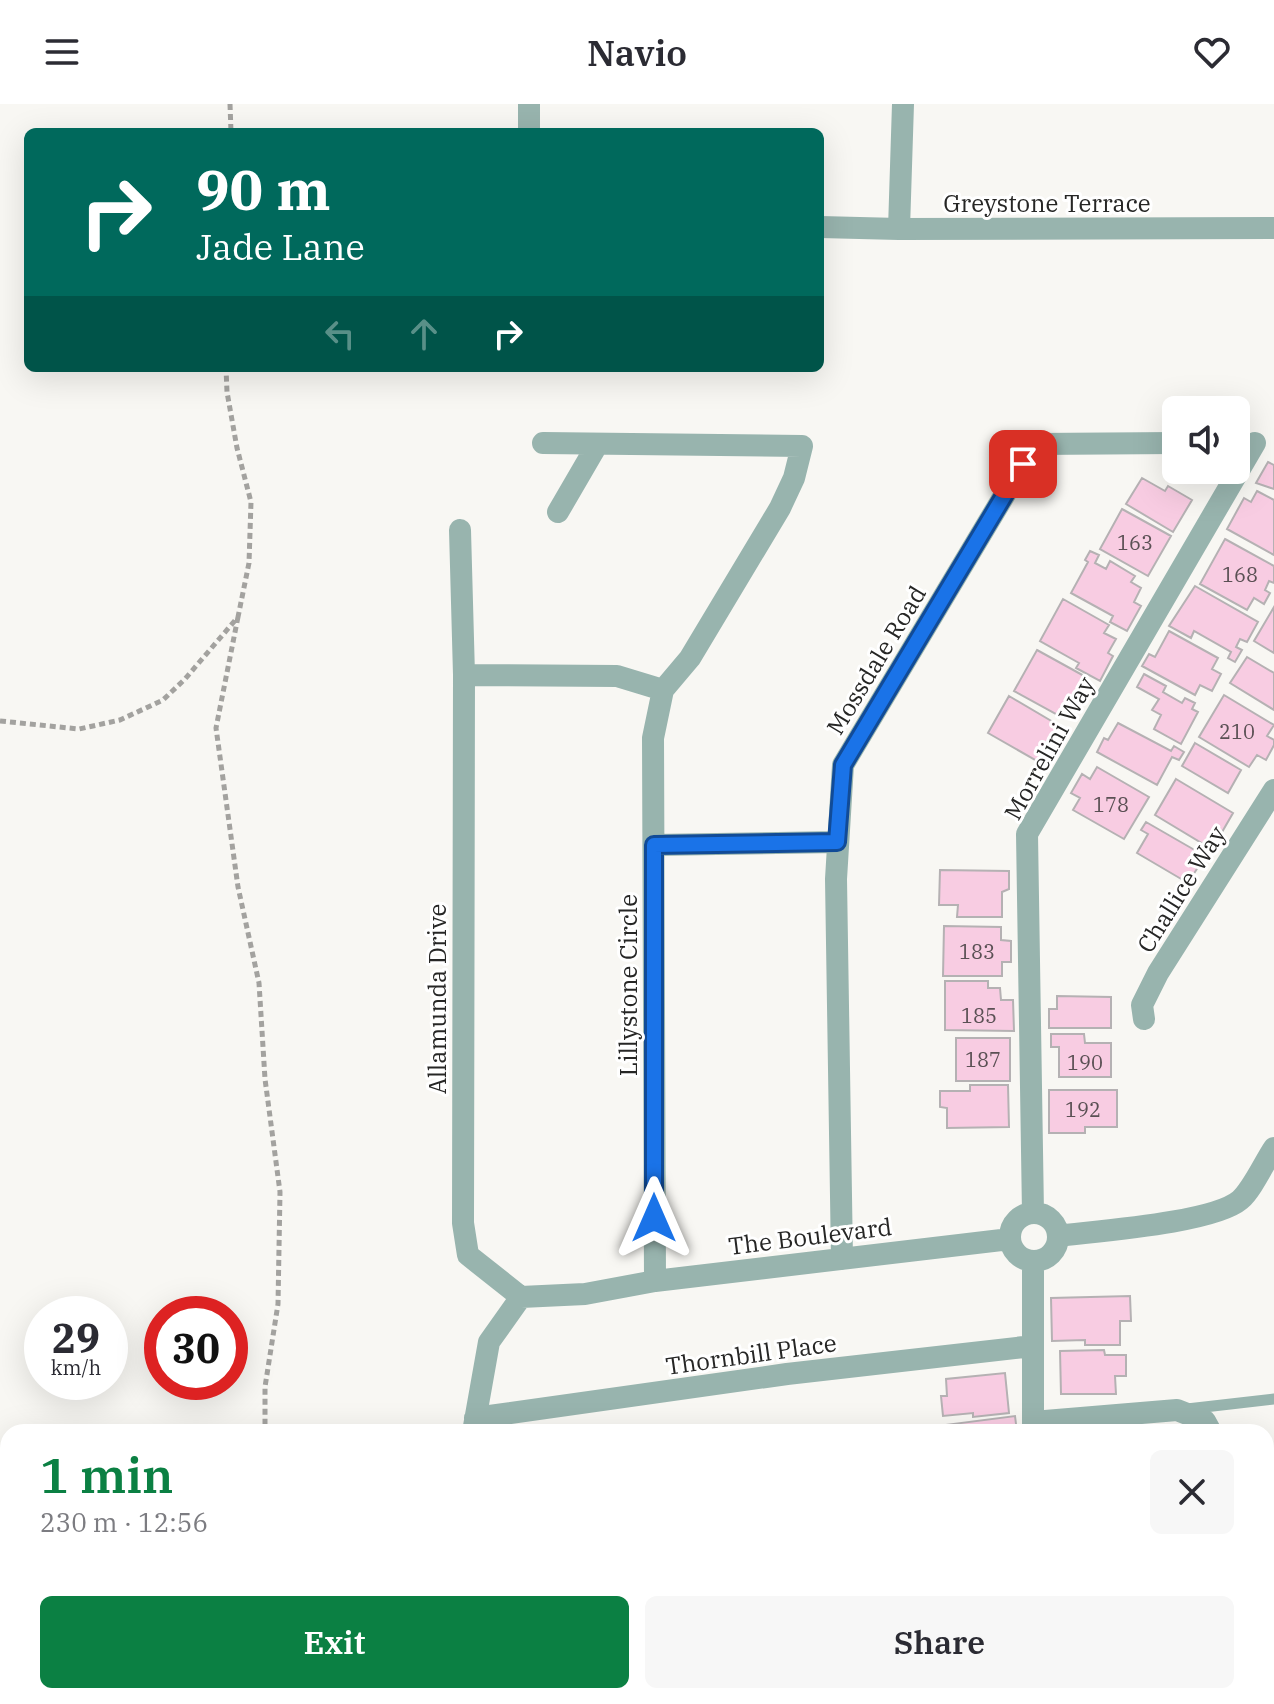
<!DOCTYPE html>
<html lang="en">
<head>
<meta charset="utf-8">
<style>
	:root { --surface:#fff; --page:#f7f7f7; --text:#2b2b33; --muted:#7c7c81; --accent:#0b8043 }
	body { margin:0; font-family:"IBM Plex Serif",serif; background:var(--page); color:var(--text); height:100vh; display:flex; flex-direction:column; font-size:30px; white-space:nowrap }
	* { box-sizing:border-box; margin:0 }
	p { font-size:26px; color:var(--muted) }
	.icon { flex:none; width:44px; height:44px; fill:none; stroke:currentColor; stroke-width:2; stroke-linecap:round; stroke-linejoin:round }
	.map { position:relative; flex:1; overflow:hidden }
	.panel { position:absolute; left:0px; top:1320px; width:1274px; height:280px; display:flex; flex-direction:column; background:var(--surface); border-radius:24px 24px 0 0; box-shadow:0 8px 32px #0002 }
	.panel>* { flex:none }
	.top-card { position:absolute; left:24px; top:24px; width:800px; height:244px; border-radius:12px; box-shadow:0 8px 32px #0002; background:#00695c; color:#fff; overflow:hidden }
	.tools { position:absolute; left:1162px; top:292px; display:grid; gap:16px }
	.tools a { display:grid; place-items:center; width:88px; height:88px; border-radius:12px; background:var(--surface); box-shadow:0 8px 32px #0002; font-size:40px }
	.speed { position:absolute; left:24px; top:1192px; display:flex; gap:16px; font-size:40px; font-weight:700; text-align:center }
	.speed>* { display:grid; place-content:center; width:104px; height:104px; border-radius:50%; background:var(--surface); box-shadow:0 8px 32px #0002; line-height:1 }
	.speed small { font-size:20px; font-weight:400 }
	.speed .limit { border:12px solid #d22; background:#fff; color:#111 }
	.pin { position:absolute; display:grid; place-items:center; width:68px; height:68px; color:#fff; margin:-34px; border-radius:16px; box-shadow:0 4px 12px #0006 }
	.me { position:absolute; width:88px; margin:-44px; rotate:0deg; stroke-linejoin:round; filter:drop-shadow(0 0 6px #0008) }
	.turn { display:flex; align-items:center; gap:28px; height:168px; padding:0 40px; font-size:36px }
	.turn .icon { width:104px; height:104px; stroke-width:2.5 }
	.turn b { display:block; font-size:56px; line-height:68px }
	.lanes { display:flex; align-items:center; height:76px; padding:0 40px; background:#0003; justify-content:center; gap:40px; direction:ltr }
	.lanes .off { opacity:.35 }
	.round { display:grid; place-items:center; flex:none; width:84px; height:84px; border-radius:12px; background:var(--page) }
	.head { display:flex; align-items:center; justify-content:space-between; height:136px; padding:0 40px }
	h1 { font-size:48px; font-weight:600; line-height:60px; color:var(--accent) }
	.button { display:flex; gap:16px; margin-top:auto; padding:16px 40px }
	.button a { flex:1; height:92px; border-radius:12px; background:var(--accent); color:#fff; font-size:32px; font-weight:600; line-height:92px; text-align:center }
	.button a+a { background:var(--page); color:var(--text) }
	header { display:flex; justify-content:space-between; align-items:center; height:104px; padding:0 40px; background:var(--surface); font-size:36px; font-weight:600 }
	.map>svg:first-child { display:block }
	.building { fill:#f8cce2; stroke:#b5b1b3; stroke-width:2 }
	.lines { fill:none; stroke-linecap:round; stroke-linejoin:round }
	.path { stroke:#a3a29f; stroke-width:5; stroke-dasharray:6 4; stroke-linecap:butt }
	.lane { stroke:#98b4ae; stroke-width:11 }
	.street { stroke:#98b4ae; stroke-width:22 }
	.route-casing { stroke:#114b97; stroke-width:20 }
	.route { stroke:#1a73e8; stroke-width:14 }
	.labels { text-anchor:middle; dominant-baseline:central; stroke-width:6; stroke-linejoin:round; paint-order:stroke }
	.number-label { font-size:20px; fill:#5a5054 }
	.street-label { font-size:24px; fill:#262625; stroke:#fff }
</style>
</head>
<body>
<header><svg class="icon" aria-label="menu" viewBox="0 0 24 24"><path d="M4 6h16M4 12h16M4 18h16"/></svg>Navio<svg class="icon" aria-label="heart" viewBox="0 0 24 24"><path d="M12 20l-8-8c-3-5 5-10 8-4 3-6 11-1 8 4z"/></svg></header>
<div class="map">
<svg width="1274" height="1600" viewBox="0 0 1274 1600">
	<rect width="100%" height="100%" fill="#f8f7f3"/>
	<!-- building -->
	<path class="building" d="M 1268,358 L 1274,361 L 1274,385 L 1256,379 Z
		M 1142,374 L 1165,387 L 1168,382 L 1192,396 L 1173,428 L 1126,400 Z
		M 1257,387 L 1274,396 L 1274,451 L 1227,425 L 1244,394 L 1251,398 Z
		M 1122,405 L 1171,432 L 1148,472 L 1100,445 Z
		M 1225,435 L 1274,462 L 1274,479 L 1269,477 L 1265,486 L 1270,489 L 1264,500 L 1254,494 L 1247,506 L 1200,480 Z
		M 1090,447 L 1099,451 L 1095,459 L 1106,465 L 1110,457 L 1135,472 L 1131,478 L 1141,484 L 1134,498 L 1141,502 L 1127,527 L 1110,518 L 1113,512 L 1071,489 L 1088,458 L 1085,456 Z
		M 1195,482 L 1258,518 L 1247,538 L 1240,535 L 1236,543 L 1242,546 L 1235,558 L 1228,554 L 1231,548 L 1194,527 L 1191,534 L 1169,522 Z
		M 1063,495 L 1109,521 L 1104,529 L 1116,535 L 1108,549 L 1113,552 L 1100,577 L 1076,564 L 1079,559 L 1040,537 Z
		M 1274,503 L 1274,549 L 1254,537 Z
		M 1169,527 L 1218,554 L 1212,565 L 1221,570 L 1212,587 L 1200,581 L 1195,591 L 1142,562 L 1149,550 L 1155,553 Z
		M 1037,546 L 1086,573 L 1063,614 L 1014,587 Z
		M 1247,553 L 1274,569 L 1274,606 L 1230,579 Z
		M 1144,570 L 1166,582 L 1163,588 L 1182,599 L 1185,594 L 1195,599 L 1192,605 L 1198,608 L 1181,640 L 1154,625 L 1161,611 L 1152,606 L 1159,595 L 1137,583 Z
		M 1224,591 L 1274,621 L 1267,632 L 1274,636 L 1274,641 L 1266,656 L 1257,651 L 1249,663 L 1199,633 Z
		M 1009,592 L 1065,625 L 1044,661 L 988,629 Z
		M 1118,619 L 1171,647 L 1174,642 L 1184,648 L 1179,656 L 1172,653 L 1157,681 L 1097,648 L 1104,634 L 1108,636 Z
		M 1195,639 L 1241,666 L 1228,689 L 1182,662 Z
		M 1097,663 L 1149,693 L 1124,735 L 1073,706 L 1080,694 L 1071,689 L 1082,670 L 1090,675 Z
		M 1176,675 L 1233,709 L 1218,735 L 1211,730 L 1205,741 L 1155,711 Z
		M 1146,718 L 1205,752 L 1188,779 L 1137,749 L 1148,730 L 1141,726 Z
		M 940,766 L 1009,767 L 1009,785 L 1002,788 L 1002,813 L 957,813 L 958,801 L 939,801 Z
		M 944,822 L 1001,823 L 1001,836 L 1011,837 L 1011,858 L 1002,858 L 1002,872 L 943,872 Z
		M 945,877 L 988,877 L 988,884 L 1000,884 L 1001,896 L 1013,896 L 1014,927 L 945,926 Z
		M 1057,892 L 1111,893 L 1111,924 L 1049,924 L 1049,905 L 1057,905 Z
		M 1051,930 L 1084,930 L 1085,939 L 1111,939 L 1111,973 L 1059,973 L 1059,943 L 1051,943 Z
		M 956,934 L 1010,934 L 1010,977 L 956,977 Z
		M 970,981 L 1008,981 L 1009,1023 L 947,1024 L 947,1004 L 940,1003 L 940,987 L 970,987 Z
		M 1049,986 L 1117,986 L 1117,1023 L 1085,1023 L 1085,1029 L 1049,1029 Z
		M 1130,1192 L 1131,1217 L 1120,1217 L 1120,1241 L 1085,1241 L 1085,1236 L 1052,1237 L 1051,1194 Z
		M 1104,1246 L 1105,1251 L 1126,1251 L 1126,1272 L 1115,1272 L 1116,1290 L 1061,1290 L 1060,1247 Z
		M 1005,1269 L 1009,1309 L 973,1313 L 973,1309 L 943,1312 L 941,1292 L 947,1292 L 946,1275 Z
		M 1015,1312 L 1017,1328 L 946,1328 L 945,1321 Z"/>
	<g class="lines">
		<!-- path -->
		<path class="path" d="M 230,0 L 231,28
			M 238,513 L 216,624 L 238,783 L 259,879 L 265,975 L 280,1088 L 278,1200 L 265,1283 L 265,1328
			M 0,617 L 79,625 L 120,616 L 163,596 L 185,575 L 238,513 L 249,459 L 251,398 L 237,344 L 227,288 L 226,264
			M 257,1600 L 257,1592"/>
		<!-- lane -->
		<path class="lane" d="M 1187,1305 L 1274,1295"/>
		<!-- street -->
		<path class="street" d="M 529,0 L 529,28
			M 820,123 L 899,125 L 1274,124
			M 899,125 L 903,0
			M 543,339 L 802,342 L 794,374 L 780,404 L 690,554 L 663,586 L 653,634 L 655,1177
			M 558,408 L 597,341
			M 460,426 L 464,571 L 463,1119 L 468,1151 L 521,1193 L 489,1238 L 473,1328
			M 464,571 L 617,572 L 663,586
			M 654,741 L 837,738
			M 1144,915 L 1142,901 L 1158,869 L 1274,686
			M 1033,1109 L 1027,730 L 1255,339
			M1010 1133a24 24 0 1 1 48 0a24 24 0 1 1-48 0Z
			M 1058,1132 C 1097,1127 1213,1119 1240,1096 C 1252,1086 1265,1057 1274,1044
			M 842,1155 L 836,775 L 843,661 L 1035,340 L 1176,339
			M 521,1193 L 585,1190 L 655,1177 L 1010,1135
			M 475,1314 L 787,1270 L 1033,1242
			M 1033,1318 L 1177,1306 L 1205,1317 L 1211,1328
			M 1033,1328 L 1033,1157
			M 1266,1470 L 1274,1469
			M 1036,1592 L 1036,1600
			M 1223,1592 L 1223,1600
			M 504,1600 L 504,1592"/>
	</g>
	<g class="lines">
		<defs>
			<path id="route" d="M 654,1114 L 654,741 L 837,738 L 843,661 L 1023,360"/>
		</defs>
		<!-- route casing -->
		<use href="#route" class="route-casing"/>
		<!-- route -->
		<use href="#route" class="route"/>
	</g>
	<g class="labels">
		<!-- number labels -->
		<g class="number-label">
			<text x="1135" y="438">163</text>
			<text x="1240" y="470">168</text>
			<text x="1237" y="627">210</text>
			<text x="1111" y="700">178</text>
			<text x="977" y="847">183</text>
			<text x="979" y="911">185</text>
			<text x="983" y="955">187</text>
			<text x="1085" y="958">190</text>
			<text x="1083" y="1005">192</text>
		</g>
		<!-- street labels -->
		<g class="street-label">
			<text x="1047" y="99">Greystone Terrace</text>
			<text transform="translate(876 556) rotate(-59)">Mossdale Road</text>
			<text transform="translate(1049 644) rotate(-61)">Morrelini Way</text>
			<text transform="translate(1181 785) rotate(-58)">Challice Way</text>
			<text transform="translate(628 881) rotate(-90)">Lillystone Circle</text>
			<text transform="translate(437 895) rotate(-90)">Allamunda Drive</text>
			<text transform="translate(810 1132) rotate(-7)">The Boulevard</text>
			<text transform="translate(751 1250) rotate(-8)">Thornbill Place</text>
		</g>
	</g>
</svg>
<div class="tools">
<a><svg class="icon" aria-label="sound" viewBox="0 0 24 24"><path d="M4 9h4l5-4v14l-5-4H4zM17 9q2 3 0 6"/></svg></a>
</div>
<div class="speed"><div>29<small>km/h</small></div><div class="limit">30</div></div>
<div class="pin" style="left:1023px;top:360px;background:#d93025"><svg class="icon" aria-label="arrive" viewBox="0 0 24 24"><path d="M6 21V4h12l-3 4 3 4H6"/></svg></div>
<svg class="me" style="left:654px;top:1114px" viewBox="-20 -20 40 40"><path d="M0-17L14 15 0 8-14 15z" fill="#1a73e8" stroke="#fff" stroke-width="4"/></svg>
<div class="top-card">
<div class="turn"><svg class="icon" aria-label="right" viewBox="0 0 24 24"><path d="M7 20v-9h11M14 6l5 5-5 5"/></svg><div><b>90 m</b>Jade Lane</div></div>
<div class="lanes"><svg class="icon off" aria-label="left" viewBox="0 0 24 24"><path d="M17 20v-9H6M10 6l-5 5 5 5"/></svg><svg class="icon off" aria-label="ahead" viewBox="0 0 24 24"><path d="M12 20V5M6 11l6-6 6 6"/></svg><svg class="icon" aria-label="right" viewBox="0 0 24 24"><path d="M7 20v-9h11M14 6l5 5-5 5"/></svg></div>
</div>
<section class="panel">
<div class="head"><div><h1>1 min</h1><p>230 m · 12:56</p></div><a class="round"><svg class="icon" aria-label="close" viewBox="0 0 24 24"><path d="M6 6l12 12M18 6L6 18"/></svg></a></div>
<div class="button"><a>Exit</a><a>Share</a></div>
</section>
</div>
</body>
</html>
